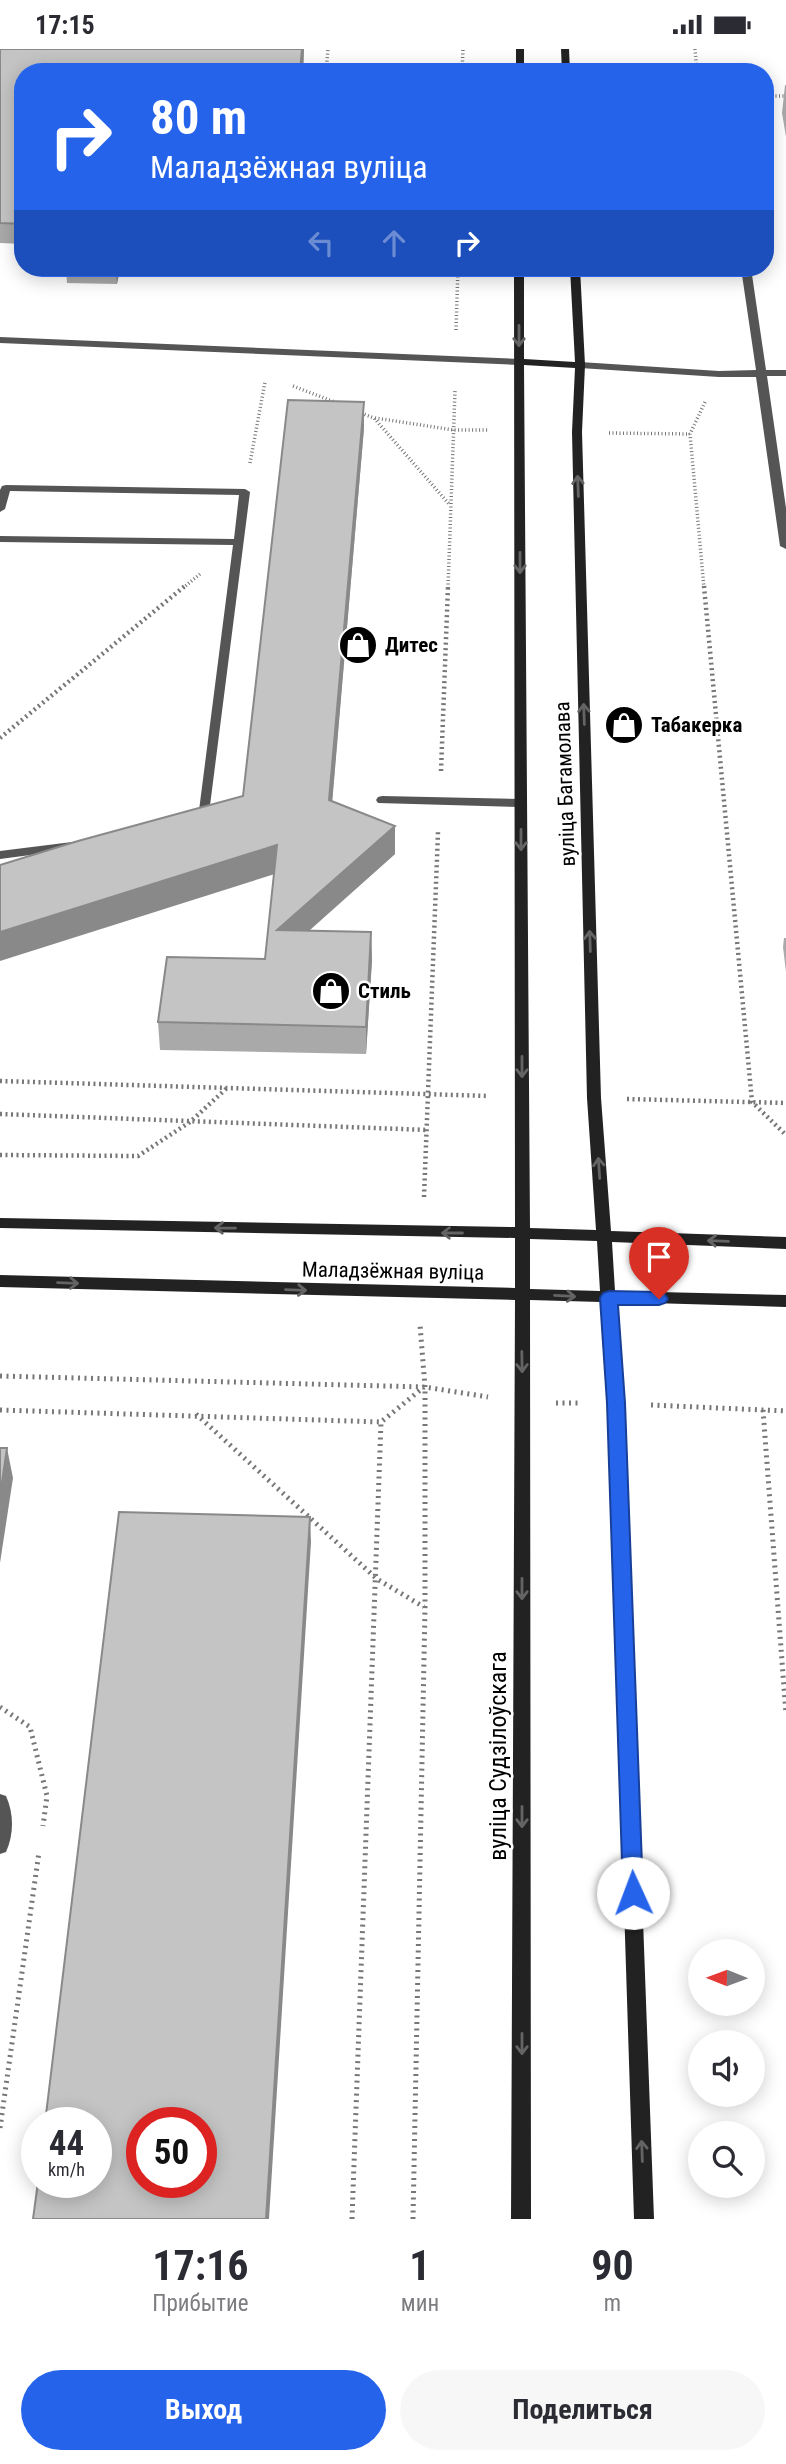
<!DOCTYPE html>
<html lang="ru">
<head>
<meta charset="utf-8">
<style>
	:root { --surface:#fff; --page:#f7f7f7; --text:#2b2b33; --muted:#7c7c81; --accent:#2563eb }
	body { margin:0; font-family:"Roboto Condensed",sans-serif; background:var(--page); color:var(--text); height:100vh; display:flex; flex-direction:column; font-size:26px; white-space:nowrap }
	* { box-sizing:border-box; margin:0 }
	p { font-size:23px; color:var(--muted) }
	.icon { flex:none; width:38px; height:38px; fill:none; stroke:currentColor; stroke-width:2; stroke-linecap:round; stroke-linejoin:round }
	.map { position:relative; height:2170px; overflow:hidden }
	.panel { display:flex; flex-direction:column; background:var(--surface); flex:1 }
	.panel>* { flex:none }
	.top-card { position:absolute; left:14px; top:14px; width:760px; height:214px; border-radius:28px; box-shadow:0 4px 18px #0003; background:#2563eb; color:#fff; overflow:hidden }
	.needle { width:46px; rotate:271deg }
	.tools { position:absolute; left:688px; top:1890px; display:grid; gap:14px }
	.tools a { display:grid; place-items:center; width:77px; height:77px; border-radius:50%; background:var(--surface); box-shadow:0 4px 18px #0003; font-size:35px }
	.speed { position:absolute; left:21px; top:2058px; display:flex; gap:14px; font-size:35px; font-weight:700; text-align:center }
	.speed>* { display:grid; place-content:center; width:91px; height:91px; border-radius:50%; background:var(--surface); box-shadow:0 4px 18px #0003; line-height:1 }
	.speed small { font-size:18px; font-weight:400 }
	.speed .limit { border:10px solid #d22; background:#fff; color:#111 }
	.pin { position:absolute; display:grid; place-items:center; width:60px; height:60px; color:#fff; margin:-72px -30px; border-radius:50% 50% 50% 0; rotate:-45deg; box-shadow:0 0 7px #0007 }
	.pin .icon { rotate:45deg }
	.me { position:absolute; width:77px; margin:-38px; rotate:358deg; stroke-linejoin:round; filter:drop-shadow(0 0 5px #0008) }
	.turn { display:flex; align-items:center; gap:24px; height:147px; padding:0 21px; font-size:32px }
	.turn .icon { width:91px; height:91px; stroke-width:2.5 }
	.turn b { display:block; font-size:49px; line-height:60px }
	.lanes { display:flex; align-items:center; height:66px; padding:0 21px; background:#0003; justify-content:center; gap:35px; direction:ltr }
	.lanes .off { opacity:.35 }
	.eta { display:flex; justify-content:space-evenly; align-items:center; height:119px; text-align:center }
	.eta b { font-size:42px; font-weight:700; line-height:49px }
	.button { display:flex; gap:14px; margin-top:auto; padding:14px 21px }
	.button a { flex:1; height:80px; border-radius:42px; background:var(--accent); color:#fff; font-size:28px; font-weight:700; line-height:80px; text-align:center }
	.button a+a { background:var(--page); color:var(--text) }
	.status { display:flex; justify-content:space-between; align-items:center; height:49px; padding:0 35px; background:var(--surface); direction:ltr }
	.status svg { height:19px; fill:currentColor }
	.map>svg:first-child { display:block }
	.lines { fill:none; stroke-linecap:round; stroke-linejoin:round }
	.path-far2 { stroke:#777; stroke-width:3.5; stroke-dasharray:1 2.5; stroke-linecap:butt }
	.path-far1 { stroke:#777; stroke-width:4.5; stroke-dasharray:2 3.5; stroke-linecap:butt }
	.path { stroke:#777; stroke-width:5; stroke-dasharray:2 4.5; stroke-linecap:butt }
	.service { fill:#555; fill-rule:evenodd }
	.secondary { fill:#222; fill-rule:evenodd }
	.wall { fill:#a9a9a9 }
	.shaded-wall { fill:#898989 }
	.building { fill:#c4c4c4; stroke:#898989; stroke-width:2; fill-rule:evenodd }
	.oneway { stroke:#646464 }
	.route { fill:#2563eb; stroke:#184099; stroke-width:2 }
	.labels { text-anchor:middle; dominant-baseline:central; stroke-width:5; stroke-linejoin:round; paint-order:stroke }
	.poi-label { font-size:21px; font-weight:bold; fill:#000; stroke:#fff; text-anchor:start }
	.street-label { font-size:21px; fill:#000; stroke:#fff }
	.near-street-label { font-size:24px; fill:#000; stroke:#fff }
</style>
</head>
<body>
<div class="status"><b>17:15</b><svg viewBox="0 0 49 12"><path d="M0 12V9h3v3zM5 12V6h3v6zM10 12V3h3v9zM15 12V0h3v12zM26 1h20v11H26zM47 4h2v5h-2z"/></svg></div>
<div class="map">
<svg width="786" height="2170" viewBox="0 0 786 2170">
	<rect width="100%" height="100%" fill="#fff"/>
	<g class="lines">
		<!-- path-far2 -->
		<path class="path-far2" d="M 695,0 L 697,23
			M 326,23 L 328,0
			M 462,23 L 463,0
			M 765,47 L 786,47
			M 456,281 L 458,219
			M 293,337 L 337,354
			M 358,363 L 374,369 L 449,455
			M 375,369 L 454,381 L 488,381
			M 609,384 L 690,385
			M 250,414 L 265,333
			M 183,539 L 200,525
			M 448,539 L 455,342
			M 704,539 L 690,385 L 705,353"/>
		<!-- path-far1 -->
		<path class="path-far1" d="M 704,537 L 752,1053 L 786,1086
			M 0,689 L 185,537
			M 441,722 L 448,537
			M 0,1032 L 489,1047
			M 627,1050 L 786,1054
			M 0,1065 L 428,1081
			M 0,1106 L 138,1107 L 190,1073 L 227,1039
			M 424,1148 L 438,783"/>
		<!-- path -->
		<path class="path" d="M 0,1327 L 425,1338 L 488,1348
			M 556,1354 L 582,1354
			M 651,1356 L 786,1362
			M 0,1361 L 381,1373 L 424,1338
			M 763,1361 L 786,1665
			M 196,1365 L 377,1530 L 424,1558
			M 0,1658 L 30,1678 L 47,1747 L 43,1777
			M 0,2079 L 39,1803
			M 352,2170 L 381,1373
			M 413,2170 L 425,1559 L 425,1338 L 420,1276"/>
		<!-- service -->
		<path class="service" d="M 741,219 L 751,219 L 766,321 L 786,321 L 786,327 L 767,327 L 786,459 L 786,500 L 780,497 L 756,328 L 719,328 L 580,319 L 575,316 L 580,313 L 719,322 L 756,321 Z
			M 0,288 L 519,310 L 524,313 L 519,316 L 0,294 Z
			M 6,436 L 245,440 L 250,443 L 207,780 L 203,781 L 197,777 L 233,496 L 0,493 L 0,487 L 234,490 L 239,446 L 10,442 L 5,460 L 0,463 L 0,441 L 2,437 Z
			M 382,747 L 521,750 L 527,754 L 521,758 L 378,754 L 376,751 L 378,748 Z
			M 72,793 L 76,794 L 78,797 L 76,800 L 0,810 L 0,802 Z
			M 0,1745 L 6,1747 C 14,1765 14,1785 6,1803 L 0,1805 Z"/>
		<!-- secondary -->
		<path class="secondary" d="M 516,0 L 524,0 L 524,23 L 516,23 Z
			M 561,0 L 569,0 L 570,23 L 562,23 Z
			M 514,219 L 524,219 L 524,310 L 575,313 L 570,219 L 580,219 L 585,316 L 582,383 L 601,1049 L 611,1182 L 786,1188 L 786,1200 L 612,1193 L 615,1242 L 786,1246 L 786,1258 L 616,1253 L 624,1354 L 654,2170 L 634,2170 L 608,1354 L 601,1253 L 530,1251 L 531,2170 L 511,2170 L 515,1251 L 0,1238 L 0,1226 L 515,1239 L 515,1189 L 0,1179 L 0,1169 L 515,1178 ZM 524,316 L 575,319 L 572,383 L 587,1049 L 596,1181 L 530,1179 ZM 530,1190 L 597,1192 L 600,1242 L 530,1240 Z"/>
	</g>
	<!-- wall -->
	<path class="wall" d="M 0,0 L 304,0 L 303,23 L 23,23 L 23,195 L 0,194 Z
		M 785,36 L 786,36 L 786,88 L 782,64 Z
		M 66,219 L 120,219 L 117,235 L 67,234 Z
		M 364,379 L 332,752 L 395,777 L 395,805 L 309,882 L 371,883 L 372,911 L 366,1005 L 160,1001 L 158,973 L 265,910 L 274,825 L 243,747 Z
		M 784,889 L 786,889 L 786,923 L 783,898 Z"/>
	<!-- shaded-wall -->
	<path class="shaded-wall" d="M 302,0 L 304,0 L 303,23 L 300,23 Z
		M 115,219 L 120,219 L 117,235 Z
		M 364,353 L 364,379 L 330,779 L 329,751 Z
		M 395,777 L 395,805 L 278,909 L 277,881 Z
		M 277,796 L 278,824 L 0,912 L 0,883 Z
		M 371,883 L 372,911 L 366,1005 L 366,978 Z
		M 7,1399 L 13,1429 L 0,1514 L 0,1447 Z
		M 310,1468 L 311,1493 L 269,2170 L 266,2170 Z"/>
	<!-- building -->
	<path class="building" d="M 0,0 L 302,0 L 300,23 L 23,23 L 23,175 L 0,174 Z
		M 288,351 L 364,353 L 329,751 L 395,777 L 277,881 L 371,883 L 366,978 L 158,973 L 167,908 L 265,910 L 277,796 L 0,883 L 0,816 L 78,792 L 243,747 Z
		M 0,1399 L 7,1399 L 0,1447 Z
		M 119,1463 L 310,1468 L 266,2170 L 33,2170 L 38,2133 L 96,2133 L 96,2074 L 45,2074 ZM 142,2074 L 201,2074 L 201,2133 L 142,2133 Z"/>
	<!-- one-way arrows -->
	<defs><path id="oneway-shaft" d="M-6 0H5M1.5-3L5.5 0L1.5 3" fill="none" stroke-width="1.6" stroke-linecap="round" stroke-linejoin="round" transform="scale(1.75)"/></defs>
	<g class="oneway">
		<use href="#oneway-shaft" transform="translate(519 287) rotate(90)"/>
		<use href="#oneway-shaft" transform="translate(578 437) rotate(-92)"/>
		<use href="#oneway-shaft" transform="translate(520 514) rotate(90)"/>
		<use href="#oneway-shaft" transform="translate(584 665) rotate(-92)"/>
		<use href="#oneway-shaft" transform="translate(521 791) rotate(90)"/>
		<use href="#oneway-shaft" transform="translate(590 892) rotate(-92)"/>
		<use href="#oneway-shaft" transform="translate(522 1018) rotate(90)"/>
		<use href="#oneway-shaft" transform="translate(599 1119) rotate(-94)"/>
		<use href="#oneway-shaft" transform="translate(225 1179) rotate(-179)"/>
		<use href="#oneway-shaft" transform="translate(452 1184) rotate(-180)"/>
		<use href="#oneway-shaft" transform="translate(718 1192) rotate(-178)"/>
		<use href="#oneway-shaft" transform="translate(68 1234) rotate(2)"/>
		<use href="#oneway-shaft" transform="translate(296 1241) rotate(2)"/>
		<use href="#oneway-shaft" transform="translate(565 1247) rotate(3)"/>
		<use href="#oneway-shaft" transform="translate(522 1313) rotate(89)"/>
		<use href="#oneway-shaft" transform="translate(522 1540) rotate(90)"/>
		<use href="#oneway-shaft" transform="translate(522 1768) rotate(90)"/>
		<use href="#oneway-shaft" transform="translate(522 1995) rotate(90)"/>
		<use href="#oneway-shaft" transform="translate(642 2102) rotate(-92)"/>
	</g>
	<!-- route -->
	<path class="route" d="M 609,1242 L 659,1243 L 665,1245 L 668,1250 L 665,1254 L 659,1256 L 618,1256 L 625,1354 L 643,1844 L 640,1850 L 633,1853 L 626,1850 L 623,1844 L 607,1354 L 600,1249 L 603,1244 Z"/>
	<!-- icons -->
	<defs>
		<symbol id="shop-disc" viewBox="-11 -11 22 22"><circle r="9.5" fill="#000" stroke="#fff"/><path d="M-5-2.5h2.3a2.7 3.5 0 0 1 5.4 0H5L5.5 6h-11ZM-1.5-2.5h3a1.5 2.3 0 0 0-3 0Z" fill="#fff"/></symbol>
	</defs>
	<g fill-rule="evenodd">
		<use href="#shop-disc" x="336" y="574" width="44" height="44"/>
		<use href="#shop-disc" x="602" y="654" width="44" height="44"/>
		<use href="#shop-disc" x="309" y="920" width="44" height="44"/>
	</g>
	<g class="labels">
		<!-- poi labels -->
		<g class="poi-label">
			<text x="385" y="596">Дитес</text>
			<text x="651" y="676">Табакерка</text>
			<text x="358" y="942">Стиль</text>
		</g>
		<!-- street labels -->
		<g class="street-label">
			<text transform="translate(565 735) rotate(-92)">вуліца Багамолава</text>
			<text transform="translate(393 1222) rotate(1)">Маладзёжная вуліца</text>
		</g>
		<!-- near-street labels -->
		<g class="near-street-label">
			<text transform="translate(498 1707) rotate(-90)">вуліца Судзілоўскага</text>
		</g>
	</g>
</svg>
<div class="tools">
<a><svg class="needle" viewBox="-14 -14 28 28"><path d="M0-13l5 13h-10z" fill="#e53935"/><path d="M0 13l5-13h-10z" fill="#7c7c81"/></svg></a>
<a><svg class="icon" aria-label="sound" viewBox="0 0 24 24"><path d="M4 9h4l5-4v14l-5-4H4zM17 9q2 3 0 6"/></svg></a>
<a><svg class="icon" aria-label="search" viewBox="0 0 24 24"><circle cx="10" cy="10" r="6"/><path d="M15 15l6 6"/></svg></a>
</div>
<div class="speed"><div>44<small>km/h</small></div><div class="limit">50</div></div>
<div class="pin" style="left:659px;top:1250px;background:#d93025"><svg class="icon" aria-label="arrive" viewBox="0 0 24 24"><path d="M6 21V4h12l-3 4 3 4H6"/></svg></div>
<svg class="me" style="left:633px;top:1844px" viewBox="-20 -20 40 40"><circle r="19" fill="#fff"/><path d="M0-13L10 11 0 6-10 11z" fill="#2563eb"/></svg>
<div class="top-card">
<div class="turn"><svg class="icon" aria-label="right" viewBox="0 0 24 24"><path d="M7 20v-9h11M14 6l5 5-5 5"/></svg><div><b>80 m</b>Маладзёжная вуліца</div></div>
<div class="lanes"><svg class="icon off" aria-label="left" viewBox="0 0 24 24"><path d="M17 20v-9H6M10 6l-5 5 5 5"/></svg><svg class="icon off" aria-label="ahead" viewBox="0 0 24 24"><path d="M12 20V5M6 11l6-6 6 6"/></svg><svg class="icon" aria-label="right" viewBox="0 0 24 24"><path d="M7 20v-9h11M14 6l5 5-5 5"/></svg></div>
</div>
</div>
<section class="panel">
<div class="eta">
<div><b>17:16</b><p>Прибытие</p></div>
<div><b>1</b><p>мин</p></div>
<div><b>90</b><p>m</p></div>
</div>
<div class="button"><a>Выход</a><a>Поделиться</a></div>
</section>
</body>
</html>
